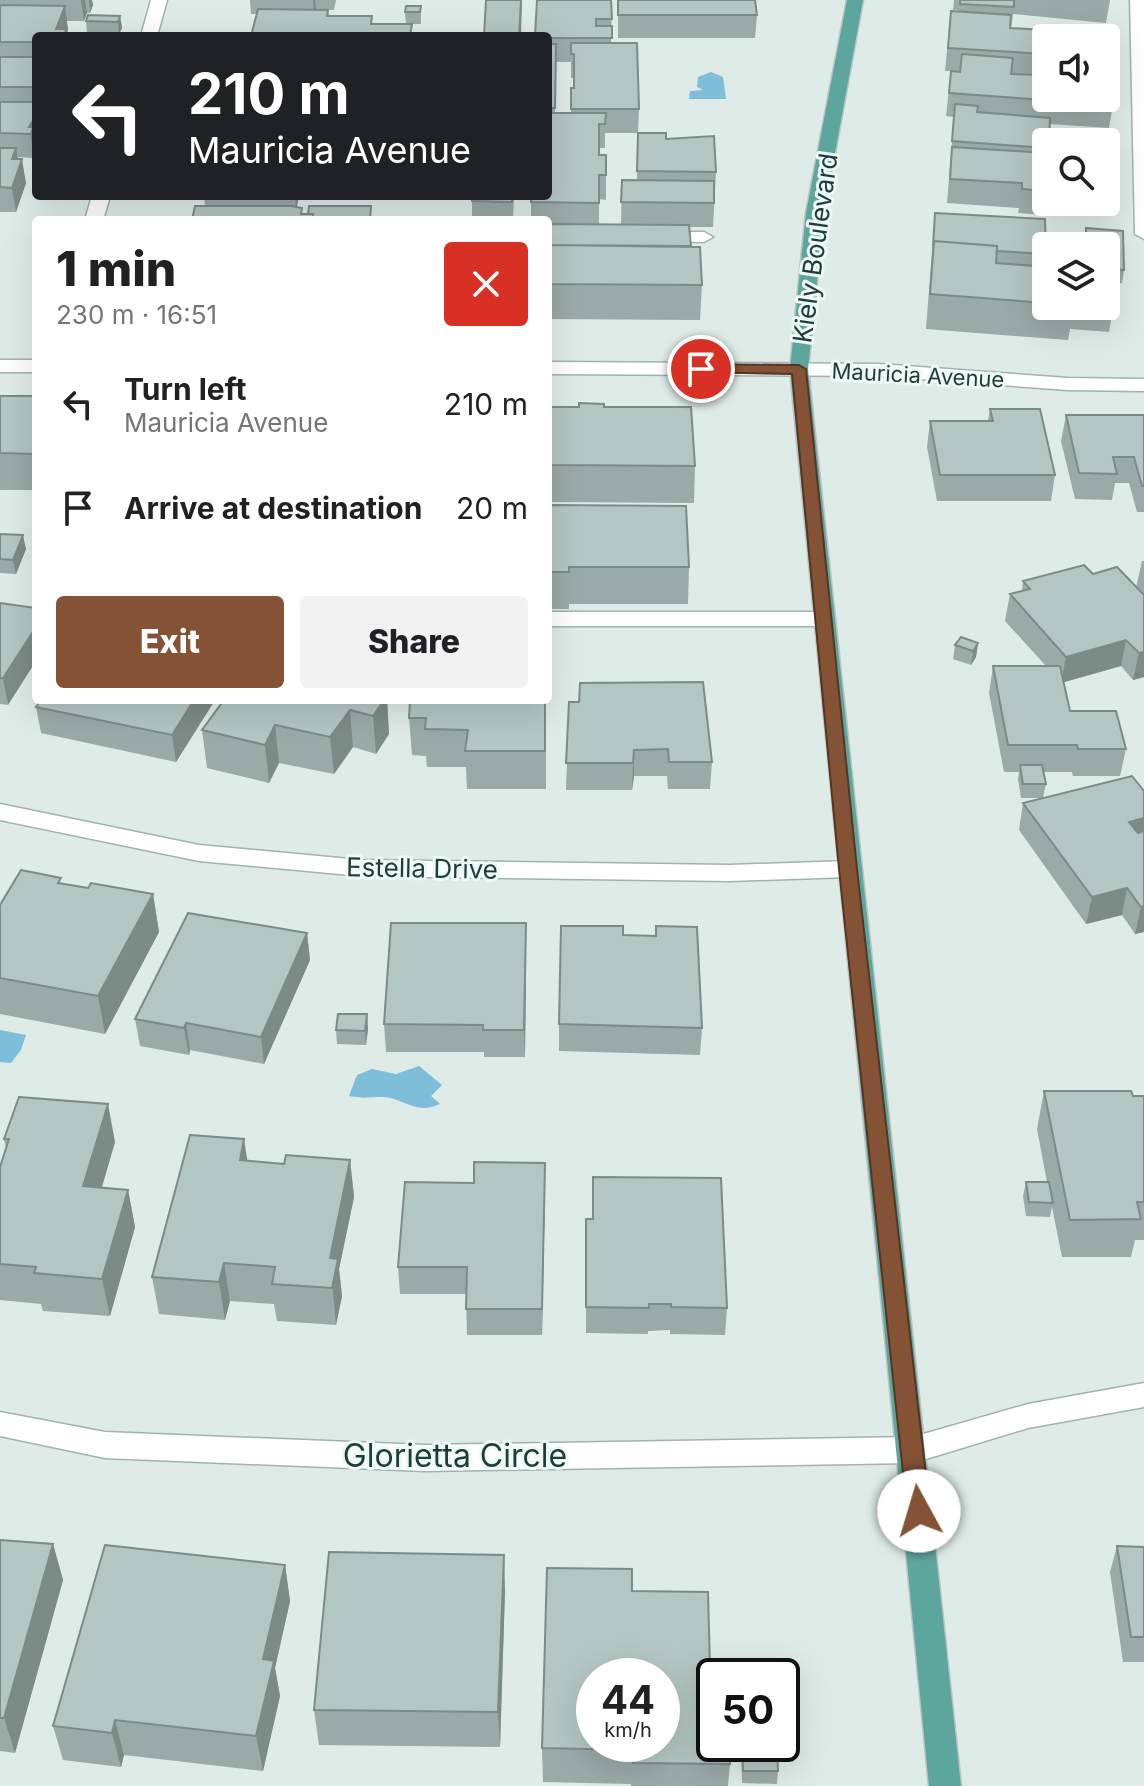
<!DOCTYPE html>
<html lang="en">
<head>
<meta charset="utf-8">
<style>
	:root { --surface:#fff; --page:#f2f2f2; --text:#202124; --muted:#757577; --accent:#845234 }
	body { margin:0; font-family:Inter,sans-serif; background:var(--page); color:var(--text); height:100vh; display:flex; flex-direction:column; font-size:30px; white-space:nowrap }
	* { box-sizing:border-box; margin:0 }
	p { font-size:26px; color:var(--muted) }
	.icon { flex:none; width:44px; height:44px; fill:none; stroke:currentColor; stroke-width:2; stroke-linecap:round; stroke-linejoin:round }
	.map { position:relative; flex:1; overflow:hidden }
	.sheet { position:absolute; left:32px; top:216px; width:520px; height:488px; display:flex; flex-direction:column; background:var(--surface); border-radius:8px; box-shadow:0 8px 32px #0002 }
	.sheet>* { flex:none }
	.banner { position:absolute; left:32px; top:32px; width:520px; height:168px; border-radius:8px; box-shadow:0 8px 32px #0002; background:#202124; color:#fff; overflow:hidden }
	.tools { position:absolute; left:1032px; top:24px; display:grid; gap:16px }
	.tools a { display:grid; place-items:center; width:88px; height:88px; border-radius:8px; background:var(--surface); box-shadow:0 8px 32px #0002; font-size:40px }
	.speed { position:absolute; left:576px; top:1658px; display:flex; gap:16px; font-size:40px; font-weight:700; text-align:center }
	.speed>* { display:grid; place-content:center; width:104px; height:104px; border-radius:50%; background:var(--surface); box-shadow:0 8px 32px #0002; line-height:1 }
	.speed small { font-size:20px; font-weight:400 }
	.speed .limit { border:4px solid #111; border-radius:12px; background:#fff; color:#111 }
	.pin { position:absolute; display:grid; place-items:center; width:68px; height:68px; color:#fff; margin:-34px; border:4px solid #fff; border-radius:50%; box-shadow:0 2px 8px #0007 }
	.me { position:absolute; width:88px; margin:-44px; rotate:354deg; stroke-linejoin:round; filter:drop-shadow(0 0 6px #0008) }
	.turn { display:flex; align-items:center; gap:28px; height:168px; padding:0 24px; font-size:36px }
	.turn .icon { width:104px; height:104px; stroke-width:2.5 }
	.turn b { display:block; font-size:56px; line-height:68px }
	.round { display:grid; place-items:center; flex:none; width:84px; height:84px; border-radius:8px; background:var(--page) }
	.summary { display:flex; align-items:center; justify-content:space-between; height:136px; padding:0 24px }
	h1 { font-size:48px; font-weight:800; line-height:60px }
	.cta { display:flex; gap:16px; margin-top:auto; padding:16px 24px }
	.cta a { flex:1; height:92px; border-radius:8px; background:var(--accent); color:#fff; font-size:32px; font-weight:800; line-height:92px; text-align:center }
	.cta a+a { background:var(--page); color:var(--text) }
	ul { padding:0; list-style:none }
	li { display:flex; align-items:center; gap:24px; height:104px; padding:0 24px }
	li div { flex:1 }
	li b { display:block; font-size:30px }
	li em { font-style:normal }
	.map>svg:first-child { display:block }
	.water { fill:#7ebed8 }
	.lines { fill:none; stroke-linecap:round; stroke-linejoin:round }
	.minor-casing { stroke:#a0b3af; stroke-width:3 }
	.major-casing { stroke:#bbc5c4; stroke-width:3 }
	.minor { fill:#fff; fill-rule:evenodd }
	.major { fill:#5da69e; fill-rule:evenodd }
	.wall { fill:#9aaaa6; fill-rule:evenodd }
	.shaded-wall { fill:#7d8b87 }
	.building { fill:#b3c6c1; stroke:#7d8b87; stroke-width:2; fill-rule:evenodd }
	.route { fill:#845234; stroke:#563522; stroke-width:2 }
	.labels { text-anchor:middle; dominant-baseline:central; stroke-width:6; stroke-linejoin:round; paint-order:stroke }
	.far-street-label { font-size:22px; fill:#1d3d39; stroke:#eef8f4 }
	.street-label { font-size:26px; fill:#1d3d39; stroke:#eef8f4 }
	.near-street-label { font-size:32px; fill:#1d3d39; stroke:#eef8f4 }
</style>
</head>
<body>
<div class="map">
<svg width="1144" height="1786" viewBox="0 0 1144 1786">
	<rect width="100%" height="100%" fill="#deebe7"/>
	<!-- water -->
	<path class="water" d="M 711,72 L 723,77 L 726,99 L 689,99 L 690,91 L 703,90 L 697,87 L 698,77 Z
		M 0,1030 L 26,1035 L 21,1050 L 11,1063 L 0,1062 Z
		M 419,1066 L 442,1085 L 431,1096 L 440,1104 C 415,1116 403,1097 382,1097 C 368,1097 365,1099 349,1096 L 357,1075 L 372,1069 L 396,1074 Z"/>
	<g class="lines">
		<defs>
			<path id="minor" d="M 151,0 L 167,0 L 157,36 L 141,36 Z
				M 1130,0 L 1144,0 L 1144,239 L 1135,234 Z
				M 92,196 L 110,196 L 103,220 L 85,220 Z
				M 658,232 L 704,232 L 713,237 L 704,242 L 652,241 L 649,237 Z
				M 0,360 L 36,360 L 36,372 L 0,372 Z
				M 548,362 L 879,364 L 1068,378 L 1144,379 L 1144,391 L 1068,390 L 879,376 L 548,374 Z
				M 548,612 L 824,612 L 835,619 L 824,626 L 548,626 Z
				M 0,804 L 199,845 L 361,860 L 730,865 L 848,861 L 856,863 L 860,869 L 856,875 L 848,877 L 730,881 L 361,876 L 199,861 L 0,820 Z
				M 1144,1383 L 1144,1407 L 1028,1428 L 913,1463 L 425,1471 L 105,1458 L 0,1436 L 0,1412 L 105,1432 L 425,1445 L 913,1437 L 1028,1404 Z"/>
			<path id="major" d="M 847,0 L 863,0 L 824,213 L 808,369 L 961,1786 L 929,1786 L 790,369 L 806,213 Z"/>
		</defs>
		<!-- minor casing -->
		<use href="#minor" class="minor-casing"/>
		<!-- major casing -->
		<use href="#major" class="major-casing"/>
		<!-- minor -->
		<use href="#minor" class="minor"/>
		<!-- major -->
		<use href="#major" class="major"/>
	</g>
	<!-- wall -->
	<path class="wall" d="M 0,0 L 92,0 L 93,5 L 90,13 L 87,13 L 84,21 L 67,21 L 67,36 L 36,36 L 36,153 L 34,158 L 18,157 L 26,183 L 16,212 L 0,212 Z
		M 250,0 L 336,0 L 334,10 L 328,10 L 329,16 L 373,24 L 412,24 L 412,36 L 251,36 L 257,14 L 251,14 Z
		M 537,0 L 612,0 L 611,43 L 639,109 L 638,133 L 666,139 L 716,172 L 713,227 L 690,227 L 691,246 L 702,285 L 700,320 L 548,319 L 548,220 L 531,220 L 531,196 L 548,196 L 548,36 ZM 556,62 L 571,62 L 571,78 L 574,78 L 574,88 L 571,88 L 571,113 L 555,113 ZM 605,133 L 638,133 L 637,180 L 622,180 L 621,225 L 599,225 L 599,199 L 606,200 L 606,155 L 599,155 L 599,148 L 605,148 Z
		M 618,0 L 757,15 L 755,38 L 618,38 Z
		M 954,0 L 1110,0 L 1106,23 L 1013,14 L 1011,28 L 1110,34 L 1110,58 L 1107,77 L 1114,78 L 1113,105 L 1109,128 L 1050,124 L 1049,142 L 1046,142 L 1046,202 L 1044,215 L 1018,213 L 1019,208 L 947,203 L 954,117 L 946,116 L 951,71 L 945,71 L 951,11 L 958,12 L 958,10 L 953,10 ZM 1046,38 L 1106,38 L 1106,98 L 1046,98 Z
		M 421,6 L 421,24 L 406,24 L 405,12 Z
		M 120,16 L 122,28 L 119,34 L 87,33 L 86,21 Z
		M 204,196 L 299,196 L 297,207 L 303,214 L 372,219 L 372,220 L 192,220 L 205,206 Z
		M 472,196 L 514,196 L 513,220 L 472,220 Z
		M 935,213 L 1045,219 L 1046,254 L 1044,267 L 1046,267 L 1046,306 L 1106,306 L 1106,246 L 1084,246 L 1086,228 L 1123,231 L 1124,270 L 1122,283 L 1115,283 L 1115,297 L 1109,332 L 1070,329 L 1068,340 L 926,329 Z
		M 0,396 L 36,396 L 36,490 L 0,490 Z
		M 548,407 L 604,407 L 695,466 L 694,503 L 548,502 Z
		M 990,409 L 1055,475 L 1051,501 L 937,501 L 927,447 L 930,421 L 988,421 Z
		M 1066,415 L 1144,415 L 1144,512 L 1137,512 L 1129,483 L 1115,483 L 1112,500 L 1075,499 L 1061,441 Z
		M 548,505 L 689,567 L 688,604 L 569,604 L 569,609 L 548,609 Z
		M 0,534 L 26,549 L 16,574 L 0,573 Z
		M 1142,561 L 1144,561 L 1144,677 L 1133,680 L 1121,666 L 1064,682 L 1070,711 L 1126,749 L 1120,776 L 1073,776 L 1072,772 L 1044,772 L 1046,784 L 1043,798 L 1132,776 L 1144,932 L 1135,934 L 1122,915 L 1086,924 L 1019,830 L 1023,803 L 1041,798 L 1021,798 L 1018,779 L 1019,772 L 1004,772 L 989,693 L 993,666 L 1046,666 L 1005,621 L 1010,594 L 1022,591 L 1023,581 L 1093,574 L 1136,588 Z
		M 0,603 L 8,705 L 0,704 Z
		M 978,643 L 976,657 L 971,665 L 953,659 L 955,645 Z
		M 41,700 L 215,700 L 176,762 L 41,733 L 36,707 Z
		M 387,700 L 389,734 L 376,754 L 353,747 L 334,774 L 279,763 L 269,783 L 207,768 L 202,730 Z
		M 546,700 L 546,789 L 467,789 L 466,767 L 427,767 L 426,756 L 412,755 L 409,718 Z
		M 569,702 L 712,762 L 710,789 L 668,789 L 667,776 L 634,776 L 632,790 L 566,790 Z
		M 62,884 L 88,888 L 153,894 L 159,932 L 105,1034 L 0,1014 L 0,905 Z
		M 307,933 L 310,960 L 264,1064 L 190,1050 L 189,1055 L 140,1046 L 135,1019 Z
		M 623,935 L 702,1028 L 700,1055 L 559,1051 L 559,1024 Z
		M 526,950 L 525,1057 L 484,1057 L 484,1052 L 386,1052 L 384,1024 Z
		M 367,1014 L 368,1029 L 366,1045 L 337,1044 L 336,1030 Z
		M 1044,1091 L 1144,1096 L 1144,1240 L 1135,1240 L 1131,1257 L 1062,1257 L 1052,1207 L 1050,1217 L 1026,1216 L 1023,1196 L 1026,1182 L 1047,1182 L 1037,1129 Z
		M 4,1139 L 115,1142 L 102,1187 L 128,1190 L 135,1227 L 110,1316 L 43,1311 L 41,1304 L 0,1300 L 0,1167 L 6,1148 Z
		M 350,1160 L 354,1197 L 339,1269 L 342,1296 L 336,1325 L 277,1321 L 274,1304 L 230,1301 L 225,1320 L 159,1314 L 152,1277 L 247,1161 L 284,1164 Z
		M 545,1190 L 542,1335 L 467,1335 L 466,1294 L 400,1294 L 398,1267 Z
		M 586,1219 L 727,1308 L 725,1335 L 670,1334 L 670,1330 L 648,1331 L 648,1334 L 586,1333 Z
		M 0,1540 L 53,1544 L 63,1580 L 15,1753 L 0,1751 Z
		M 1117,1546 L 1144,1547 L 1144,1662 L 1123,1662 L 1110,1572 Z
		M 285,1565 L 290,1601 L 275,1668 L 280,1696 L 263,1771 L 124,1755 L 121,1767 L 63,1760 L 53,1726 Z
		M 505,1590 L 500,1747 L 319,1745 L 314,1710 Z
		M 632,1591 L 711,1705 L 730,1764 L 728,1786 L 631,1786 L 631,1784 L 543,1782 L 542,1748 Z
		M 741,1744 L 777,1744 L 778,1771 L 777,1784 L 742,1783 Z"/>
	<!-- shaded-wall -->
	<path class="shaded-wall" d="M 81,0 L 85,0 L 87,13 L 84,21 Z
		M 89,0 L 92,0 L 93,5 L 90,13 Z
		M 313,0 L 315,0 L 316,10 L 314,20 Z
		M 521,0 L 522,0 L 521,36 L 519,36 Z
		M 65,6 L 68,29 L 67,36 L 58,36 L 56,29 Z
		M 120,16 L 122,28 L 119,34 L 118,22 Z
		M 36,115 L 36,153 L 34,158 L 29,127 Z
		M 16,148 L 19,168 L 22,159 L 26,183 L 16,212 L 12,188 L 12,159 Z
		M 295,196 L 299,196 L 296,210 Z
		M 23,535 L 26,549 L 16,574 L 13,560 Z
		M 36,627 L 36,661 L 8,705 L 3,678 Z
		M 1126,640 L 1121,666 L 1061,683 L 1066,657 Z
		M 978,643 L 976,657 L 971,665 L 973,651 Z
		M 1144,652 L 1144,677 L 1133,680 L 1139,653 Z
		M 194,700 L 215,700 L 176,762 L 172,735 Z
		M 370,700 L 387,700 L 389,734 L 376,754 L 373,716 Z
		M 350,710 L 353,747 L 334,774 L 330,737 Z
		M 275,725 L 279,763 L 269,783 L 265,745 Z
		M 634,750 L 634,776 L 632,790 L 633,763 Z
		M 1144,818 L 1144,843 L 1129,822 Z
		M 1127,888 L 1122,915 L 1086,924 L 1092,897 Z
		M 153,894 L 159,932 L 105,1034 L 98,996 Z
		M 1144,906 L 1144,932 L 1135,934 L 1141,907 Z
		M 526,923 L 526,950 L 525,1057 L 524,1030 Z
		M 307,933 L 310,960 L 264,1064 L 261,1037 Z
		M 367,1014 L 368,1029 L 366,1045 L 365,1031 Z
		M 186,1023 L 190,1050 L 189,1055 L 184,1028 Z
		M 108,1104 L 115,1142 L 91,1223 L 83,1186 Z
		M 244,1139 L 250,1177 L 240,1160 Z
		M 350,1160 L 354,1197 L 339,1269 L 342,1296 L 336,1325 L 330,1258 Z
		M 545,1163 L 545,1190 L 542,1335 L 542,1309 Z
		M 128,1190 L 135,1227 L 110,1316 L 102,1279 Z
		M 224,1263 L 230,1301 L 225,1320 L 219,1282 Z
		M 53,1544 L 63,1580 L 15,1753 L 4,1718 Z
		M 504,1555 L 505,1590 L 500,1747 L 498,1712 Z
		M 285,1565 L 290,1601 L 275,1668 L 280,1696 L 263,1771 L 256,1736 L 263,1659 Z
		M 115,1720 L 124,1755 L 121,1767 L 112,1733 Z"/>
	<!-- building -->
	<path class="building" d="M 486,0 L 521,0 L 519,36 L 484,36 Z
		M 537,0 L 611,0 L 612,19 L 596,19 L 596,26 L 612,26 L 612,38 L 548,38 L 548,36 L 535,36 Z
		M 618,0 L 755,0 L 757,15 L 618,15 Z
		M 960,0 L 1014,0 L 1014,7 L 960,4 Z
		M 0,5 L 65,6 L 56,29 L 66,29 L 64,36 L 36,36 L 36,42 L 0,42 Z
		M 406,6 L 421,6 L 420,12 L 405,12 Z
		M 258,9 L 328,10 L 327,16 L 372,16 L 371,24 L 412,24 L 410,36 L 251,36 Z
		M 951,11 L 1011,15 L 1010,28 L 1110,34 L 1110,58 L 1106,58 L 1106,38 L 1046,38 L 1046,54 L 948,48 Z
		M 88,15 L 120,16 L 118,22 L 86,21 Z
		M 571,43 L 637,43 L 639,109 L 571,109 L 571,88 L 574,88 L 574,54 L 571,54 Z
		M 548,44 L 556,44 L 555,108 L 548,108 Z
		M 962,54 L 1013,58 L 1011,74 L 1046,75 L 1046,98 L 1106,98 L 1106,78 L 1114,78 L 1113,105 L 949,93 L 951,71 L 960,72 Z
		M 0,57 L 36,57 L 36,87 L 0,87 Z
		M 0,102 L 36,102 L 36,115 L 29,127 L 33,127 L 31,134 L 0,133 Z
		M 955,104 L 978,106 L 977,112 L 1050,118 L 1049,142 L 1046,142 L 1046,148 L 952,141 Z
		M 548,113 L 606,113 L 605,124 L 599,124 L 599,155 L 606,155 L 606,175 L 599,175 L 599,203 L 531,202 L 531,196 L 548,196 Z
		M 638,133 L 666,133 L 666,139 L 714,136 L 716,172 L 637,171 Z
		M 952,147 L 1046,153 L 1046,191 L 1022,189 L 1022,183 L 950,179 Z
		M 0,148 L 16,148 L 12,159 L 22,159 L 12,188 L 0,187 Z
		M 622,180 L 714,181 L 714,203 L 621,202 Z
		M 472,196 L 512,196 L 512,202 L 472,201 Z
		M 195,206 L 291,206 L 302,208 L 301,214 L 313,214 L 312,220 L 192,220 Z
		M 309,206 L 371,206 L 370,220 L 313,220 L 313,214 L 308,214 Z
		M 935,213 L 1045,219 L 1046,254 L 997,251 L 997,246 L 934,241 L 933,246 Z
		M 548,224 L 689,225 L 691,246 L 548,245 Z
		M 1086,228 L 1123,231 L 1124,270 L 1115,269 L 1114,253 L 1106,253 L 1106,246 L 1086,246 Z
		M 934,241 L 997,246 L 996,263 L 1046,267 L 1046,303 L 930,294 Z
		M 548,245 L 700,247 L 702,285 L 548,284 Z
		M 1106,253 L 1114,253 L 1115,297 L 1106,296 Z
		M 0,396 L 36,396 L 36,454 L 0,453 Z
		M 579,403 L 604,404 L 604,407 L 691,407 L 695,466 L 548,465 L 548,407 L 579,407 Z
		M 990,409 L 1040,409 L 1055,475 L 940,475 L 930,421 L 993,421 Z
		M 1066,415 L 1144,415 L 1144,486 L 1142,486 L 1134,457 L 1113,457 L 1117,474 L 1079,473 Z
		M 548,505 L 686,506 L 689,567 L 569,567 L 569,572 L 548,572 Z
		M 0,534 L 23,535 L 13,560 L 0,559 Z
		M 1084,565 L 1093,574 L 1117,567 L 1144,595 L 1144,652 L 1139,653 L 1126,640 L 1066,657 L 1010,594 L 1030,589 L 1023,581 Z
		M 0,603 L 36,608 L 36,627 L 3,678 L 0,678 Z
		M 961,637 L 978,643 L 973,651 L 955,645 Z
		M 993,666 L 1060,666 L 1070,711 L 1116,711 L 1126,749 L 1078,749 L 1077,745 L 1008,745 Z
		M 703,682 L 712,762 L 669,762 L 668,749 L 634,750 L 633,763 L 566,763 L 569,702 L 579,702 L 580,683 Z
		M 41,700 L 194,700 L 172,735 L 36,707 Z
		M 224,700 L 384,700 L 373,716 L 350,710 L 330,737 L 275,725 L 265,745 L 202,730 Z
		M 410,700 L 545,700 L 545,751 L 465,751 L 468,730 L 425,729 L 426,718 L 409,718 Z
		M 1020,765 L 1042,765 L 1046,784 L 1023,784 Z
		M 1132,776 L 1144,791 L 1144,818 L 1129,822 L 1138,833 L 1144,831 L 1144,906 L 1141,907 L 1127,888 L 1092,897 L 1023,803 Z
		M 21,870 L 61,878 L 58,883 L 88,888 L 91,883 L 153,894 L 98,996 L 0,978 L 0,905 Z
		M 188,913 L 307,933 L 261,1037 L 186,1023 L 184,1028 L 135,1019 Z
		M 391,923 L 526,923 L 524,1030 L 483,1030 L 483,1025 L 384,1024 Z
		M 561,926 L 623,926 L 623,935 L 656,936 L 656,926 L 697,927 L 702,1028 L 559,1024 Z
		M 338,1014 L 367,1014 L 365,1031 L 336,1030 Z
		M 1044,1091 L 1131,1091 L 1133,1096 L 1144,1096 L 1144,1202 L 1137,1202 L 1141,1219 L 1070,1220 Z
		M 19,1097 L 108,1104 L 83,1186 L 128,1190 L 102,1279 L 34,1273 L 36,1267 L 0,1264 L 0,1167 L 9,1139 L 4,1139 Z
		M 190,1135 L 244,1139 L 240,1160 L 284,1164 L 286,1155 L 350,1160 L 330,1258 L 338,1259 L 332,1288 L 272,1284 L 275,1267 L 224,1263 L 219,1282 L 152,1277 Z
		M 474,1162 L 545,1163 L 542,1309 L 466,1309 L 467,1267 L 398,1267 L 405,1182 L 474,1183 Z
		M 593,1177 L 721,1178 L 727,1308 L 671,1307 L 671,1304 L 649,1304 L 649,1308 L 586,1307 L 586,1219 L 593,1219 Z
		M 1026,1182 L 1049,1182 L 1053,1203 L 1029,1202 Z
		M 0,1540 L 53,1544 L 4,1718 L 0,1718 Z
		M 105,1545 L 285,1565 L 263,1659 L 274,1661 L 256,1736 L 115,1720 L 112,1733 L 53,1726 Z
		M 1117,1546 L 1144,1547 L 1144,1637 L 1131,1637 Z
		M 329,1552 L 504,1555 L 498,1712 L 314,1710 Z
		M 547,1568 L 632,1569 L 632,1591 L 708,1592 L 711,1705 L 714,1705 L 714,1744 L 729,1744 L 730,1764 L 633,1763 L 633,1750 L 542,1748 ZM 594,1676 L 662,1676 L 662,1744 L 594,1744 Z
		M 742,1744 L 777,1744 L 778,1771 L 743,1771 Z"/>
	<!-- route -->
	<path class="route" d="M 701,364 L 799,365 L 806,369 L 857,869 L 930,1511 L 927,1518 L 919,1521 L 911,1518 L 907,1511 L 839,869 L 792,374 L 696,372 L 696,366 Z"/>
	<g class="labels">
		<!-- far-street labels -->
		<g class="far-street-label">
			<text transform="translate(918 375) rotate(3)">Mauricia Avenue</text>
		</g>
		<!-- street labels -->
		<g class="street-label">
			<text transform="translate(815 248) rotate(-82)">Kiely Boulevard</text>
			<text transform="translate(422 868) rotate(1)">Estella Drive</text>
		</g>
		<!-- near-street labels -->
		<g class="near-street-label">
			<text x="455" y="1455">Glorietta Circle</text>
		</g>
	</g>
</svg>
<div class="tools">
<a><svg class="icon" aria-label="sound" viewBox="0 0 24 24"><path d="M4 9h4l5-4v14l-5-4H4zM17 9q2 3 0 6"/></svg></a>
<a><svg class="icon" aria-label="search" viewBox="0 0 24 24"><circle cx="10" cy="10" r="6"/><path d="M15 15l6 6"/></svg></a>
<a><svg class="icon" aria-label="layers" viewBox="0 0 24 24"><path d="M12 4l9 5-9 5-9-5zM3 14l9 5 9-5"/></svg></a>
</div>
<div class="speed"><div>44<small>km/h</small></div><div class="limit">50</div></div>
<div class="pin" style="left:701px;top:369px;background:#d93025"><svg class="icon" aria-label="arrive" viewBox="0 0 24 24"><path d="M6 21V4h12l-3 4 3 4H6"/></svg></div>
<svg class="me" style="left:919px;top:1511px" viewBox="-20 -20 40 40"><circle r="19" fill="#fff"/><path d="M0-13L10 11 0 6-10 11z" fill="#845234"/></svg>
<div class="banner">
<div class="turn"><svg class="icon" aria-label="left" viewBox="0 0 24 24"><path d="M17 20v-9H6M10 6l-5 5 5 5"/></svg><div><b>210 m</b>Mauricia Avenue</div></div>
</div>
<section class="sheet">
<div class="summary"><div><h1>1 min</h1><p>230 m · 16:51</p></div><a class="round" style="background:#d93025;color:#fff"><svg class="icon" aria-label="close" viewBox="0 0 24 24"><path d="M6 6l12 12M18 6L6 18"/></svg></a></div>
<ul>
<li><svg class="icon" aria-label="left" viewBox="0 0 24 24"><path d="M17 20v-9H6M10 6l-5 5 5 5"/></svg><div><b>Turn left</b><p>Mauricia Avenue</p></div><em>210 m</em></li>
<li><svg class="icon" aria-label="arrive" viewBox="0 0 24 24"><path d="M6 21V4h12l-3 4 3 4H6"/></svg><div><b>Arrive at destination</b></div><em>20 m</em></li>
</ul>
<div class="cta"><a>Exit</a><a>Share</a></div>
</section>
</div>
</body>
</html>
